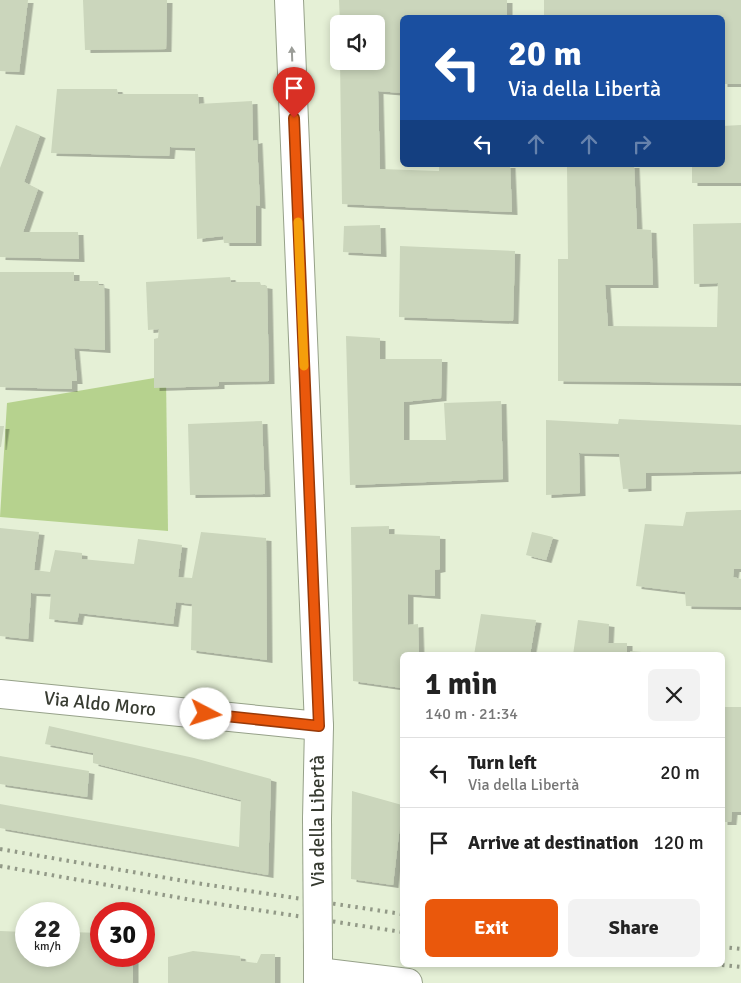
<!DOCTYPE html>
<html lang="en">
<head>
<meta charset="utf-8">
<style>
	:root { --surface:#fff; --page:#f2f2f2; --text:#222; --muted:#767676; --line:#e0e0e0; --accent:#ea580c }
	body { margin:0; font-family:Signika,sans-serif; background:var(--page); color:var(--text); height:100vh; display:flex; flex-direction:column; font-size:19px; white-space:nowrap }
	* { box-sizing:border-box; margin:0 }
	p { font-size:16px; color:var(--muted) }
	.icon { flex:none; width:28px; height:28px; fill:none; stroke:currentColor; stroke-width:2; stroke-linecap:round; stroke-linejoin:round }
	.map { position:relative; flex:1; overflow:hidden }
	.panel { position:absolute; left:400px; top:652px; width:325px; height:315px; display:flex; flex-direction:column; background:var(--surface); border-radius:8px; box-shadow:0 2px 8px #0003 }
	.panel>* { flex:none }
	.hud { position:absolute; left:400px; top:15px; width:325px; height:152px; border-radius:8px; box-shadow:0 2px 8px #0003; background:#1a4fa0; color:#fff; overflow:hidden }
	.fabs { position:absolute; left:330px; top:15px; display:grid; gap:10px }
	.fabs a { display:grid; place-items:center; width:55px; height:55px; border-radius:8px; background:var(--surface); box-shadow:0 2px 8px #0003; font-size:25px }
	.speed { position:absolute; left:15px; top:902px; display:flex; gap:10px; font-size:25px; font-weight:700; text-align:center }
	.speed>* { display:grid; place-content:center; width:65px; height:65px; border-radius:50%; background:var(--surface); box-shadow:0 2px 8px #0003; line-height:1 }
	.speed small { font-size:12px; font-weight:400 }
	.speed .limit { border:8px solid #d22; background:#fff; color:#111 }
	.pin { position:absolute; display:grid; place-items:center; width:42px; height:42px; color:#fff; margin:-51px -21px; border-radius:50% 50% 50% 0; rotate:-45deg; box-shadow:0 0 5px #0007 }
	.pin .icon { rotate:45deg }
	.me { position:absolute; width:55px; margin:-28px; rotate:95deg; stroke-linejoin:round; filter:drop-shadow(0 0 4px #0008) }
	.turn { display:flex; align-items:center; gap:18px; height:105px; padding:0 25px; font-size:22px }
	.turn .icon { width:65px; height:65px; stroke-width:2.5 }
	.turn b { display:block; font-size:35px; line-height:42px }
	.lanes { display:flex; align-items:center; height:48px; padding:0 25px; background:#0003; justify-content:center; gap:25px; direction:ltr }
	.lanes .off { opacity:.35 }
	.round { display:grid; place-items:center; flex:none; width:52px; height:52px; border-radius:8px; background:var(--page) }
	.headline { display:flex; align-items:center; justify-content:space-between; height:85px; padding:0 25px }
	h1 { font-size:30px; font-weight:700; line-height:38px }
	.button { display:flex; gap:10px; margin-top:auto; padding:10px 25px }
	.button a { flex:1; height:58px; border-radius:8px; background:var(--accent); color:#fff; font-size:20px; font-weight:700; line-height:58px; text-align:center }
	.button a+a { background:var(--page); color:var(--text) }
	ul { padding:0; list-style:none }
	li { display:flex; align-items:center; gap:15px; height:70px; padding:0 25px; border-top:1px solid var(--line) }
	li div { flex:1 }
	li b { display:block; font-size:19px }
	li em { font-style:normal }
	.map>svg:first-child { display:block }
	.garden { fill:#b6d28e }
	.building { fill:#cbd6bc; filter:url(#shadow) }
	.lines { fill:none; stroke-linecap:round; stroke-linejoin:round }
	.street-casing { stroke:#96a189; stroke-width:30 }
	.secondary-casing { stroke:#96a189; stroke-width:30 }
	.street { stroke:#fff; stroke-width:28 }
	.secondary { stroke:#fff; stroke-width:28 }
	.rail { stroke:#929987; stroke-width:4; stroke-dasharray:2.5 5; stroke-linecap:butt }
	.secondary-bridge-casing { stroke:#96a189; stroke-width:30; stroke-linecap:butt }
	.secondary-bridge { stroke:#fff; stroke-width:28 }
	.oneway { fill:#9b9d98 }
	.route-casing { stroke:#983908; stroke-width:12 }
	.route { stroke:#ea580c; stroke-width:9 }
	.slow { stroke:#f59e0b; stroke-width:9 }
	.labels { text-anchor:middle; dominant-baseline:central; stroke-width:4; stroke-linejoin:round; paint-order:stroke }
	.street-label { font-size:19px; fill:#373b31; stroke:#fff }
</style>
</head>
<body>
<div class="map">
<svg width="741" height="983" viewBox="0 0 741 983">
	<defs>
		<filter id="shadow"><feDropShadow dx="5.5" dy="3" stdDeviation="0" flood-color="#0004"/></filter>
	</defs>
	<rect width="100%" height="100%" fill="#e5f0d6"/>
	<!-- garden -->
	<path class="garden" d="M 166,376 L 168,531 L 0,517 L 7,403 Z"/>
	<!-- building -->
	<path class="building" d="M 0,0 L 28,0 L 19,72 L 0,71 Z
		M 83,0 L 167,0 L 166,49 L 85,50 Z
		M 339,0 L 507,0 L 507,18 L 402,18 L 402,93 L 378,91 L 380,169 L 439,171 L 439,165 L 510,165 L 512,212 L 342,204 L 340,61 L 376,61 L 376,24 L 340,24 Z
		M 544,0 L 741,0 L 741,84 L 722,84 L 722,18 L 544,18 Z
		M 57,89 L 117,89 L 118,94 L 198,94 L 199,104 L 252,101 L 253,141 L 257,140 L 260,206 L 256,205 L 256,243 L 224,243 L 223,236 L 197,239 L 195,148 L 170,147 L 169,156 L 51,153 Z
		M 16,125 L 40,135 L 24,182 L 38,189 L 23,232 L 78,232 L 79,259 L 0,257 L 0,168 Z
		M 741,125 L 741,183 L 692,183 L 692,165 L 722,165 L 722,126 Z
		M 567,165 L 634,165 L 637,229 L 651,230 L 653,285 L 605,285 L 608,326 L 717,327 L 718,283 L 694,284 L 693,224 L 741,223 L 741,383 L 558,381 L 558,259 L 568,259 Z
		M 380,225 L 381,254 L 343,252 L 344,226 Z
		M 400,246 L 515,251 L 513,321 L 399,317 Z
		M 0,272 L 74,272 L 74,281 L 98,281 L 99,285 L 104,286 L 105,350 L 74,348 L 77,381 L 72,381 L 72,389 L 0,387 Z
		M 230,277 L 231,282 L 260,282 L 261,285 L 267,286 L 269,381 L 219,382 L 219,386 L 154,388 L 154,339 L 158,338 L 159,329 L 148,330 L 146,282 Z
		M 346,336 L 380,338 L 380,359 L 442,359 L 441,398 L 404,402 L 404,440 L 446,440 L 444,403 L 501,401 L 503,479 L 350,485 Z
		M 619,419 L 741,425 L 741,471 L 646,473 L 646,488 L 623,489 L 619,454 L 579,453 L 580,493 L 546,495 L 546,420 L 618,424 Z
		M 262,421 L 265,494 L 190,495 L 188,424 Z
		M 0,426 L 4,426 L 1,447 L 0,447 Z
		M 741,510 L 741,569 L 734,569 L 733,577 L 741,579 L 741,607 L 686,606 L 685,592 L 636,586 L 645,524 L 683,526 L 686,512 Z
		M 389,526 L 389,534 L 440,536 L 440,569 L 435,570 L 435,596 L 408,594 L 408,625 L 418,624 L 419,655 L 402,655 L 402,688 L 353,681 L 351,527 Z
		M 0,528 L 39,532 L 34,570 L 50,572 L 55,550 L 82,553 L 82,559 L 134,564 L 138,539 L 182,545 L 178,577 L 192,578 L 201,532 L 266,538 L 267,660 L 191,650 L 192,604 L 176,602 L 173,624 L 79,613 L 77,622 L 49,619 L 51,594 L 31,593 L 28,639 L 0,636 Z
		M 532,532 L 553,537 L 546,560 L 526,555 Z
		M 481,614 L 536,620 L 530,655 L 474,655 Z
		M 578,620 L 609,624 L 608,643 L 627,643 L 627,655 L 573,655 Z
		M 630,651 L 642,652 L 642,655 L 630,655 Z
		M 722,707 L 741,707 L 741,812 L 732,812 L 731,822 L 722,822 Z
		M 49,726 L 194,758 L 271,779 L 268,875 L 0,828 L 0,804 L 239,847 L 241,800 L 93,763 L 93,753 L 45,744 Z
		M 0,756 L 89,771 L 87,797 L 0,784 Z
		M 352,791 L 402,805 L 402,817 L 401,817 L 393,885 L 351,879 Z
		M 0,931 L 26,932 L 26,956 L 69,956 L 69,932 L 101,933 L 101,956 L 133,956 L 133,983 L 0,983 Z
		M 193,951 L 240,956 L 241,961 L 257,963 L 261,954 L 275,954 L 275,983 L 168,983 L 168,957 Z"/>
	<g class="lines">
		<defs>
			<path id="street" d="M 0,694 L 319,726
				M 318,972 L 408,983"/>
			<path id="secondary" d="M 289,0 L 319,726 L 317,819
				M 318,983 L 318,952"/>
		</defs>
		<!-- street casing -->
		<use href="#street" class="street-casing"/>
		<!-- secondary casing -->
		<use href="#secondary" class="secondary-casing"/>
		<!-- street -->
		<use href="#street" class="street"/>
		<!-- secondary -->
		<use href="#secondary" class="secondary"/>
		<!-- rail -->
		<path class="rail" d="M 0,849 L 196,883 L 402,914
			M 0,866 L 192,900 L 402,932
			M 722,947 L 741,949
			M 722,965 L 741,967"/>
		<defs>
			<path id="secondary-bridge" d="M 317,819 L 318,952"/>
		</defs>
		<!-- secondary-bridge casing -->
		<use href="#secondary-bridge" class="secondary-bridge-casing"/>
		<!-- secondary-bridge -->
		<use href="#secondary-bridge" class="secondary-bridge"/>
	</g>
	<!-- one-way arrows -->
	<defs><path id="oneway-solid" d="M-6-.8H1V-3.2L6.5 0L1 3.2V.8H-6Z" transform="scale(1.25)"/></defs>
	<use class="oneway" href="#oneway-solid" transform="translate(292 54) rotate(-92)"/>
	<g class="lines">
		<defs>
			<path id="route" d="M 206,714 L 319,726 L 294,118"/>
		</defs>
		<!-- route casing -->
		<use href="#route" class="route-casing"/>
		<!-- route -->
		<use href="#route" class="route"/>
		<!-- slow -->
		<path class="slow" d="M 298,222 L 304,366"/>
	</g>
	<g class="labels">
		<!-- street labels -->
		<g class="street-label">
			<text transform="translate(100 704) rotate(6)">Via Aldo Moro</text>
			<text transform="translate(318 821) rotate(-90)">Via della Libertà</text>
		</g>
	</g>
</svg>
<div class="fabs">
<a><svg class="icon" aria-label="sound" viewBox="0 0 24 24"><path d="M4 9h4l5-4v14l-5-4H4zM17 9q2 3 0 6"/></svg></a>
</div>
<div class="speed"><div>22<small>km/h</small></div><div class="limit">30</div></div>
<div class="pin" style="left:294px;top:118px;background:#d93025"><svg class="icon" aria-label="arrive" viewBox="0 0 24 24"><path d="M6 21V4h12l-3 4 3 4H6"/></svg></div>
<svg class="me" style="left:206px;top:714px" viewBox="-20 -20 40 40"><circle r="19" fill="#fff"/><path d="M0-13L10 11 0 6-10 11z" fill="#ea580c"/></svg>
<div class="hud">
<div class="turn"><svg class="icon" aria-label="left" viewBox="0 0 24 24"><path d="M17 20v-9H6M10 6l-5 5 5 5"/></svg><div><b>20 m</b>Via della Libertà</div></div>
<div class="lanes"><svg class="icon" aria-label="left" viewBox="0 0 24 24"><path d="M17 20v-9H6M10 6l-5 5 5 5"/></svg><svg class="icon off" aria-label="ahead" viewBox="0 0 24 24"><path d="M12 20V5M6 11l6-6 6 6"/></svg><svg class="icon off" aria-label="ahead" viewBox="0 0 24 24"><path d="M12 20V5M6 11l6-6 6 6"/></svg><svg class="icon off" aria-label="right" viewBox="0 0 24 24"><path d="M7 20v-9h11M14 6l5 5-5 5"/></svg></div>
</div>
<section class="panel">
<div class="headline"><div><h1>1 min</h1><p>140 m · 21:34</p></div><a class="round"><svg class="icon" aria-label="close" viewBox="0 0 24 24"><path d="M6 6l12 12M18 6L6 18"/></svg></a></div>
<ul>
<li><svg class="icon" aria-label="left" viewBox="0 0 24 24"><path d="M17 20v-9H6M10 6l-5 5 5 5"/></svg><div><b>Turn left</b><p>Via della Libertà</p></div><em>20 m</em></li>
<li><svg class="icon" aria-label="arrive" viewBox="0 0 24 24"><path d="M6 21V4h12l-3 4 3 4H6"/></svg><div><b>Arrive at destination</b></div><em>120 m</em></li>
</ul>
<div class="button"><a>Exit</a><a>Share</a></div>
</section>
</div>
</body>
</html>
